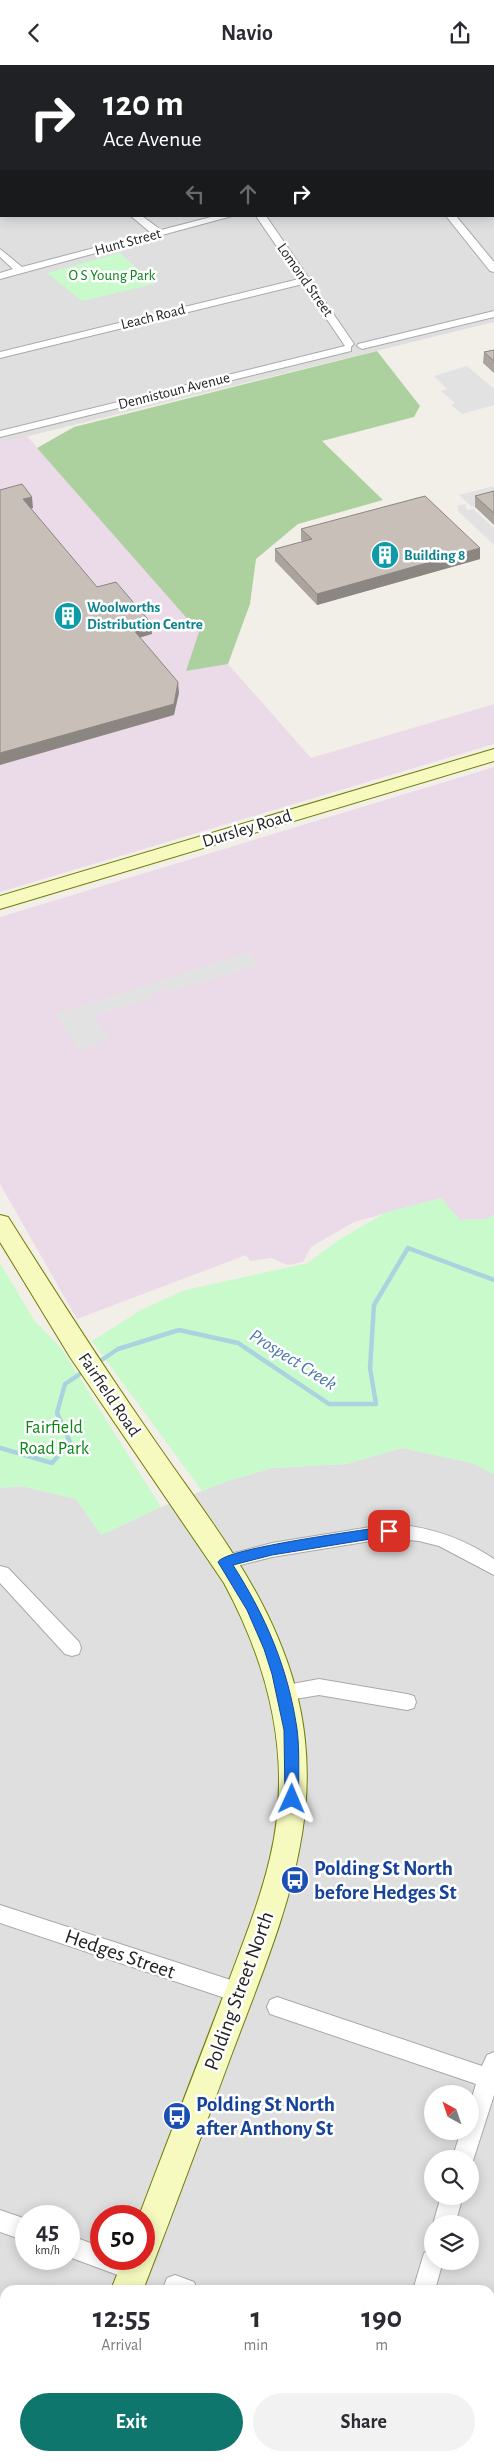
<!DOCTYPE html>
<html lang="en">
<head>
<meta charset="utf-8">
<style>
	:root { --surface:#fff; --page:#f2f2f3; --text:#2b2b33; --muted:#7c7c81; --accent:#0f766e }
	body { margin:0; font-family:"Alegreya Sans",sans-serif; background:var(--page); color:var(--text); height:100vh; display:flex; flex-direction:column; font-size:19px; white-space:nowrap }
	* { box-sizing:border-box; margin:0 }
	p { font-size:16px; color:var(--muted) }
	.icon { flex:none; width:28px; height:28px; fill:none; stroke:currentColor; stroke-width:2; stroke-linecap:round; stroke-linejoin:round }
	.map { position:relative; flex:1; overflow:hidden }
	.panel { position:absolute; left:0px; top:2220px; width:495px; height:176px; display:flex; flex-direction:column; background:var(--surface); border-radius:15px 15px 0 0; box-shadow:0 2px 12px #0003 }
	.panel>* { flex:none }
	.hud { position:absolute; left:0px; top:0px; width:495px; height:152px; box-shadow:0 2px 12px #0003; background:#202124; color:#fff; overflow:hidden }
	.needle { width:32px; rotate:320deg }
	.tools { position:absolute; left:424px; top:2020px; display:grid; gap:10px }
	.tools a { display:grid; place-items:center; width:55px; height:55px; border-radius:50%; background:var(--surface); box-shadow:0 2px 12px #0003; font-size:25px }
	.speed { position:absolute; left:15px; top:2140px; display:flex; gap:10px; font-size:25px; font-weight:700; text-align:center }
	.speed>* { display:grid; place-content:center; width:65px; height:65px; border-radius:50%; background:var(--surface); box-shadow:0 2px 12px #0003; line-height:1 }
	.speed small { font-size:12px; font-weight:400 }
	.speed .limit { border:8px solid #d22; background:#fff; color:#111 }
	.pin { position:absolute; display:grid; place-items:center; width:42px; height:42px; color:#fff; margin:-21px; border-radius:10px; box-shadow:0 2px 8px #0006 }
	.me { position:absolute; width:55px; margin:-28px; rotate:1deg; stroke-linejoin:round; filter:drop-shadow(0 0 4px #0008) }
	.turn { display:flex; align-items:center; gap:18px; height:105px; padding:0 20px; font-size:22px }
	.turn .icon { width:65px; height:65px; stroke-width:2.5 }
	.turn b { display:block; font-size:35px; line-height:42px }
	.lanes { display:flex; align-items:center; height:48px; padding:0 20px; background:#0003; justify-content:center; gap:25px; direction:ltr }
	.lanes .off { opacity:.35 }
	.eta { display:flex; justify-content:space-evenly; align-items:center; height:85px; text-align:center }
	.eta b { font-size:30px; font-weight:700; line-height:35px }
	.cta { display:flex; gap:10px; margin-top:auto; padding:10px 20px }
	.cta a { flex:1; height:58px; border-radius:30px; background:var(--accent); color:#fff; font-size:20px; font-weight:700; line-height:58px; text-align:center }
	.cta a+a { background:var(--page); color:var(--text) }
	header { display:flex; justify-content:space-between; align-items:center; height:65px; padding:0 20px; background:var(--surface); font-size:22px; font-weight:700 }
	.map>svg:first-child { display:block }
	.residential { fill:#e0dfdf; fill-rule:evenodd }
	.industrial { fill:#ebdbe8 }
	.forest { fill:#add19e }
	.park { fill:#c8facc }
	.parking { fill:#e2e2e2 }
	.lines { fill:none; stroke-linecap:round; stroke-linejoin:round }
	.stream { stroke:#aad3df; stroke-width:4.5 }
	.street-casing { stroke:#a9a9a9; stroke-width:2 }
	.secondary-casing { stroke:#707d05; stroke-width:2 }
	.street { fill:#fff; fill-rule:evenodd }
	.secondary { fill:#f7fabf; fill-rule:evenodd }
	.wall { fill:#aba49e }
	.shaded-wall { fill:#8b8681 }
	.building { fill:#c7bfb8; stroke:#8b8681 }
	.route { fill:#1a73e8; stroke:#114b97 }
	.labels { text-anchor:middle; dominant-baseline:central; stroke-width:5; stroke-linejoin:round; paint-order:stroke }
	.far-street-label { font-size:15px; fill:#222; stroke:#fff }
	.far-park-label { font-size:15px; fill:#0c8416; stroke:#fff }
	.far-culture-label { font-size:15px; font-weight:bold; fill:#0d838f; stroke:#fff; text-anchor:start }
	.street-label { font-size:18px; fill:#222; stroke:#fff }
	.park-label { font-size:18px; fill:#0c8416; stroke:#fff }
	.water-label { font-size:19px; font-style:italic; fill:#4a7aab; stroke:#fff }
	.near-transit-label { font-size:21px; font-weight:bold; fill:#164399; stroke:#fff; text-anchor:start }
	.near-street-label { font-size:21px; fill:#222; stroke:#fff }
</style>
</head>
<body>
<header><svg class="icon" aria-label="back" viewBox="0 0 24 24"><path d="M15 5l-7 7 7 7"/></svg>Navio<svg class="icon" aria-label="share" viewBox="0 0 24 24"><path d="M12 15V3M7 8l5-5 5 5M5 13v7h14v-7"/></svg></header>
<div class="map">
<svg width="494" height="2396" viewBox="0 0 494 2396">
	<rect width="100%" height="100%" fill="#f2efe9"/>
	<!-- residential -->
	<path class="residential" d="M 0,0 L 395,0 L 1,1 L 0,97 Z
		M 442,0 L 494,0 L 494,257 L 0,378 L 0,110 L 1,151 L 494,151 L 494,1 L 437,1 Z
		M 402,1383 L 472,1398 L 494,1409 L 494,2396 L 0,2396 L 0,1423 L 22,1421 L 76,1434 L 101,1470 L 161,1442 L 228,1416 L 272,1403 L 346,1399 ZM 432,2029 L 470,2029 L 470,2066 L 432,2066 ZM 432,2094 L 470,2094 L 470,2131 L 432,2131 ZM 26,2151 L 69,2151 L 69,2194 L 26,2194 ZM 101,2151 L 144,2151 L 144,2194 L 101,2194 ZM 432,2159 L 470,2159 L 470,2196 L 432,2196 ZM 5,2225 L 490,2225 L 490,2391 L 5,2391 Z"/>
	<!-- industrial -->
	<path class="industrial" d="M 27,371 L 311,693 L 494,639 L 494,679 L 0,827 L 0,378 Z
		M 494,702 L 494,1150 L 487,1154 L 459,1155 L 441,1133 L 354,1157 L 311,1182 L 303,1197 L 288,1200 L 271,1193 L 250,1196 L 246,1190 L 77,1254 L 0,1119 L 0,852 Z"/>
	<!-- forest -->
	<path class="forest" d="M 377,286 L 420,341 L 414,352 L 322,376 L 383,435 L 298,459 L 256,494 L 250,539 L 228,599 L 186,606 L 199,567 L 37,383 L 74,362 Z"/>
	<!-- park -->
	<path class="park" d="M 120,188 L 154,219 L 82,236 L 47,208 Z
		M 441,1133 L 460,1155 L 487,1154 L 494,1150 L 494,1409 L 472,1398 L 402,1383 L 346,1399 L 272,1403 L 228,1416 L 202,1426 L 92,1276 L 141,1245 L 185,1225 L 308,1198 L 340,1174 L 387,1147 Z
		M 0,1198 L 34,1255 L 61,1283 L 161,1442 L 101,1470 L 76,1434 L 22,1421 L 0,1423 Z"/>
	<!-- parking -->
	<path class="parking" d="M 467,301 L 494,324 L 494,340 L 462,349 L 451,340 L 455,338 L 441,326 L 447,324 L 434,311 Z
		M 494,421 L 494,431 L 481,439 L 472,442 L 459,430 Z
		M 465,439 L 467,445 L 473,444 L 494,463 L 494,480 L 459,447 L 457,441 Z
		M 249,887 L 259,900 L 169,927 L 166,924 L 149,929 L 152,934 L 94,951 L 109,974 L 79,986 L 56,949 Z"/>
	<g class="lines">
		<!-- stream -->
		<path class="stream" d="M 97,1298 L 118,1284 L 179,1265 L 238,1278 L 329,1339 L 376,1339 L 370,1303 L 374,1240 L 408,1183 L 494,1215
			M 0,1383 L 52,1398 L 70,1377 L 57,1348 L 65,1319 L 86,1305"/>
		<defs>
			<path id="street" d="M 5,0 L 14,0 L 14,1 L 5,1 Z
				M 131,151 L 142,151 L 161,165 L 215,151 L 232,151 L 0,214 L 0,208 L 13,204 L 0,192 L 0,184 L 22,202 L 151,168 Z
				M 256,151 L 266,151 L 354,279 L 351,282 L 351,286 L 0,372 L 0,366 L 345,281 L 303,219 L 0,293 L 0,287 L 299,214 Z
				M 446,151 L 456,151 L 494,197 L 494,207 L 490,206 Z
				M 494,246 L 494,252 L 362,284 L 357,281 L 358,279 Z
				M 389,1459 C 428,1461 461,1472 494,1494 L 494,1510 L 439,1481 L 419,1476 L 389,1473 L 272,1492 L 225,1504 L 219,1502 L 216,1497 L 219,1492 L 272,1478 Z
				M 0,1501 L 8,1503 L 79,1577 L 81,1583 L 79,1589 L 72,1591 L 65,1589 L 0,1518 Z
				M 319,1614 L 407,1629 L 414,1631 L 416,1637 L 414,1643 L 407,1645 L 319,1630 L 283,1636 L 276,1634 L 274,1628 L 276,1622 Z
				M 0,1840 L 240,1918 L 247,1921 L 250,1928 L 247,1935 L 240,1938 L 0,1858 Z
				M 277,1932 L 482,2001 L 487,1990 L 494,1987 L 494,2030 L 471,2102 L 470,2094 L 452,2094 L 461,2066 L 470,2066 L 470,2039 L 476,2019 L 270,1949 L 267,1942 L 270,1935 Z
				M 441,2131 L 463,2131 L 455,2159 L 433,2159 Z
				M 0,2145 L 26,2154 L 26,2176 L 0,2167 Z
				M 69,2170 L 101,2182 L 101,2194 L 134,2194 L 142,2197 L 145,2205 L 142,2213 L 134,2216 L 69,2192 Z
				M 432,2185 L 432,2196 L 443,2196 L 435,2225 L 413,2225 L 424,2188 Z
				M 175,2210 L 194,2217 L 197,2225 L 165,2225 L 164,2221 L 167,2213 Z
				M 360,2391 L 384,2391 L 382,2396 L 358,2396 Z"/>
			<path id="secondary" d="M 0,100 L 1,100 L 1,108 L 0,108 Z
				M 494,684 L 494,696 L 0,844 L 0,831 Z
				M 0,1150 L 8,1152 C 56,1228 104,1303 155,1376 C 199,1440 248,1501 278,1573 C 343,1726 285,1847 231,1991 C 202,2069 173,2148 143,2225 L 111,2225 L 123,2194 L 144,2194 L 144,2151 L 139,2151 C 167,2077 196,2004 224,1929 C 240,1885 259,1840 270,1793 C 293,1697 270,1603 224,1518 L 70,1292 L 0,1177 Z
				M 47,2391 L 81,2391 L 79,2396 L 45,2396 Z"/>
		</defs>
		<!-- street casing -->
		<use href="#street" class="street-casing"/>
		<!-- secondary casing -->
		<use href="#secondary" class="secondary-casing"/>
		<!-- street -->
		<use href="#street" class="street"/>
		<!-- secondary -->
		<use href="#secondary" class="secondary"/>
	</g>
	<!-- wall -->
	<path class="wall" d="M 494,285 L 494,308 L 483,298 L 484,287 Z
		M 494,426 L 494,460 L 475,442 L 475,431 Z
		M 301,464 L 480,483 L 480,494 L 317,540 L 275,496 L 275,484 L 303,477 L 301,475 Z"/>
	<!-- shaded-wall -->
	<path class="shaded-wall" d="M 32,432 L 33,443 L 24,446 L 23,434 Z
		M 480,483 L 480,494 L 317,540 L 317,529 Z
		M 151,558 L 152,569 L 132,575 L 132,563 Z
		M 178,617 L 179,628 L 174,650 L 0,700 L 0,688 Z"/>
	<!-- building -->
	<path class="building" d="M 494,285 L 494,296 L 484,287 Z
		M 22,419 L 32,432 L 23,434 L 97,522 L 116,517 L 151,558 L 132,563 L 178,617 L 174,639 L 0,688 L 0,425 Z
		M 494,426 L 494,448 L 475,431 Z
		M 425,431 L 480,483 L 317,529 L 275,484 L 312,474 L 301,464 Z"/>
	<!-- route -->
	<path class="route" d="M 389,1461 L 395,1466 L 389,1471 L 272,1490 L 233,1500 C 266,1552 288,1603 297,1664 C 300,1687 298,1711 299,1734 L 297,1738 L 292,1740 L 287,1738 L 285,1734 L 284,1665 L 272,1609 L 264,1584 L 247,1545 L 218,1497 C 225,1483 366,1465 389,1461 Z"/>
	<!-- icons -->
	<defs>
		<symbol id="building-disc" viewBox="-11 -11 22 22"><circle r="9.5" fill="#0f9aa8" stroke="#fff"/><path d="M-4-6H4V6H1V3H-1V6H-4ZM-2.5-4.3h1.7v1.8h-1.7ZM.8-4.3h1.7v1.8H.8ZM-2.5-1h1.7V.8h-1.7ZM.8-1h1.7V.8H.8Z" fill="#fff"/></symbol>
		<symbol id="bus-disc" viewBox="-11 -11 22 22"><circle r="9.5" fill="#1a4fb4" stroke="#fff"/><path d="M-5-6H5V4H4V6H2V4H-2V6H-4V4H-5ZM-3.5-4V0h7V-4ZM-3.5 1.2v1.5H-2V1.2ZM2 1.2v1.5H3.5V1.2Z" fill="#fff"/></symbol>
	</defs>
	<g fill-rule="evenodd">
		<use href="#building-disc" x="369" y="474" width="32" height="32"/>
		<use href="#building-disc" x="52" y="535" width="32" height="32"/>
		<use href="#bus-disc" x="279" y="1799" width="32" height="32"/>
		<use href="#bus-disc" x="161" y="2035" width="32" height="32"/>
	</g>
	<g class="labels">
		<!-- far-street labels -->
		<g class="far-street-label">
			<text transform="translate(128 177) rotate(-15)">Hunt Street</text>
			<text transform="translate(305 215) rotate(55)">Lomond Street</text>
			<text transform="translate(153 252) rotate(-14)">Leach Road</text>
			<text transform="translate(174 326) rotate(-14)">Dennistoun Avenue</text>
		</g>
		<!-- far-park labels -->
		<g class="far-park-label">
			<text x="112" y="210">O S Young Park</text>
		</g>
		<!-- far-culture labels -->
		<g class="far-culture-label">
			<text x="404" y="490">Building 8</text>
			<text x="87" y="542">Woolworths<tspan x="87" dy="17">Distribution Centre</tspan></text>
		</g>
		<!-- street labels -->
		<g class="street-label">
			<text transform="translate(247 764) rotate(-17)">Dursley Road</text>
			<text transform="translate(109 1330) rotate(56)">Fairfield Road</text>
		</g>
		<!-- park labels -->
		<g class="park-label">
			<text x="54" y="1363">Fairfield<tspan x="54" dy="21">Road Park</tspan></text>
		</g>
		<!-- water labels -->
		<g class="water-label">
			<text transform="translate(293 1295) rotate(32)">Prospect Creek</text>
		</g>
		<!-- near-transit labels -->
		<g class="near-transit-label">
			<text x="314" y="1803">Polding St North<tspan x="314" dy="24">before Hedges St</tspan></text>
			<text x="196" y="2039">Polding St North<tspan x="196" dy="24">after Anthony St</tspan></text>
		</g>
		<!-- near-street labels -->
		<g class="near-street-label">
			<text transform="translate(120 1889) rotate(19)">Hedges Street</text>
			<text transform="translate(239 1926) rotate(-70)">Polding Street North</text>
		</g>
	</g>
</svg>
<div class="tools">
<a><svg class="needle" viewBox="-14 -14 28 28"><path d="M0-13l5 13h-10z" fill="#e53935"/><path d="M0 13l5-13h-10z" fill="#7c7c81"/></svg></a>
<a><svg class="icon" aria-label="search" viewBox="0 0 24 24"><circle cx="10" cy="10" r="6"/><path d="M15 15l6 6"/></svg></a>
<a><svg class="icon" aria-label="layers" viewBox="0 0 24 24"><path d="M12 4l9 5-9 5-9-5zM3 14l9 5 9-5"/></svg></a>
</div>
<div class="speed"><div>45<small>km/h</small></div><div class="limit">50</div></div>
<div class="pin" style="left:389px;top:1466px;background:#d93025"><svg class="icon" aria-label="arrive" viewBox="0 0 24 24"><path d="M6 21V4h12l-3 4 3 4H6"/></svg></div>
<svg class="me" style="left:292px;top:1734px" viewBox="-20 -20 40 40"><path d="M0-17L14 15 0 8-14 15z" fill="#1a73e8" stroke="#fff" stroke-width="4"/></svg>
<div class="hud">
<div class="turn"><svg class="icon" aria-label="right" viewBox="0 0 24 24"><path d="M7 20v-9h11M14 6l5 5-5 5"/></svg><div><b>120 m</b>Ace Avenue</div></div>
<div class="lanes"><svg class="icon off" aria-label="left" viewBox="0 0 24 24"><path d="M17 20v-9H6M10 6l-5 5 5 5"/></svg><svg class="icon off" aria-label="ahead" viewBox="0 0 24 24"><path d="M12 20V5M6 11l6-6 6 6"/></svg><svg class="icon" aria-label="right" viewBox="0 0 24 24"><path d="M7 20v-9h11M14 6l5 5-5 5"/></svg></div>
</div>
<section class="panel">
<div class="eta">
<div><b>12:55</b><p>Arrival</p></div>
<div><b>1</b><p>min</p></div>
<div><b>190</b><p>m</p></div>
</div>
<div class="cta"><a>Exit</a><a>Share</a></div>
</section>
</div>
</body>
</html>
